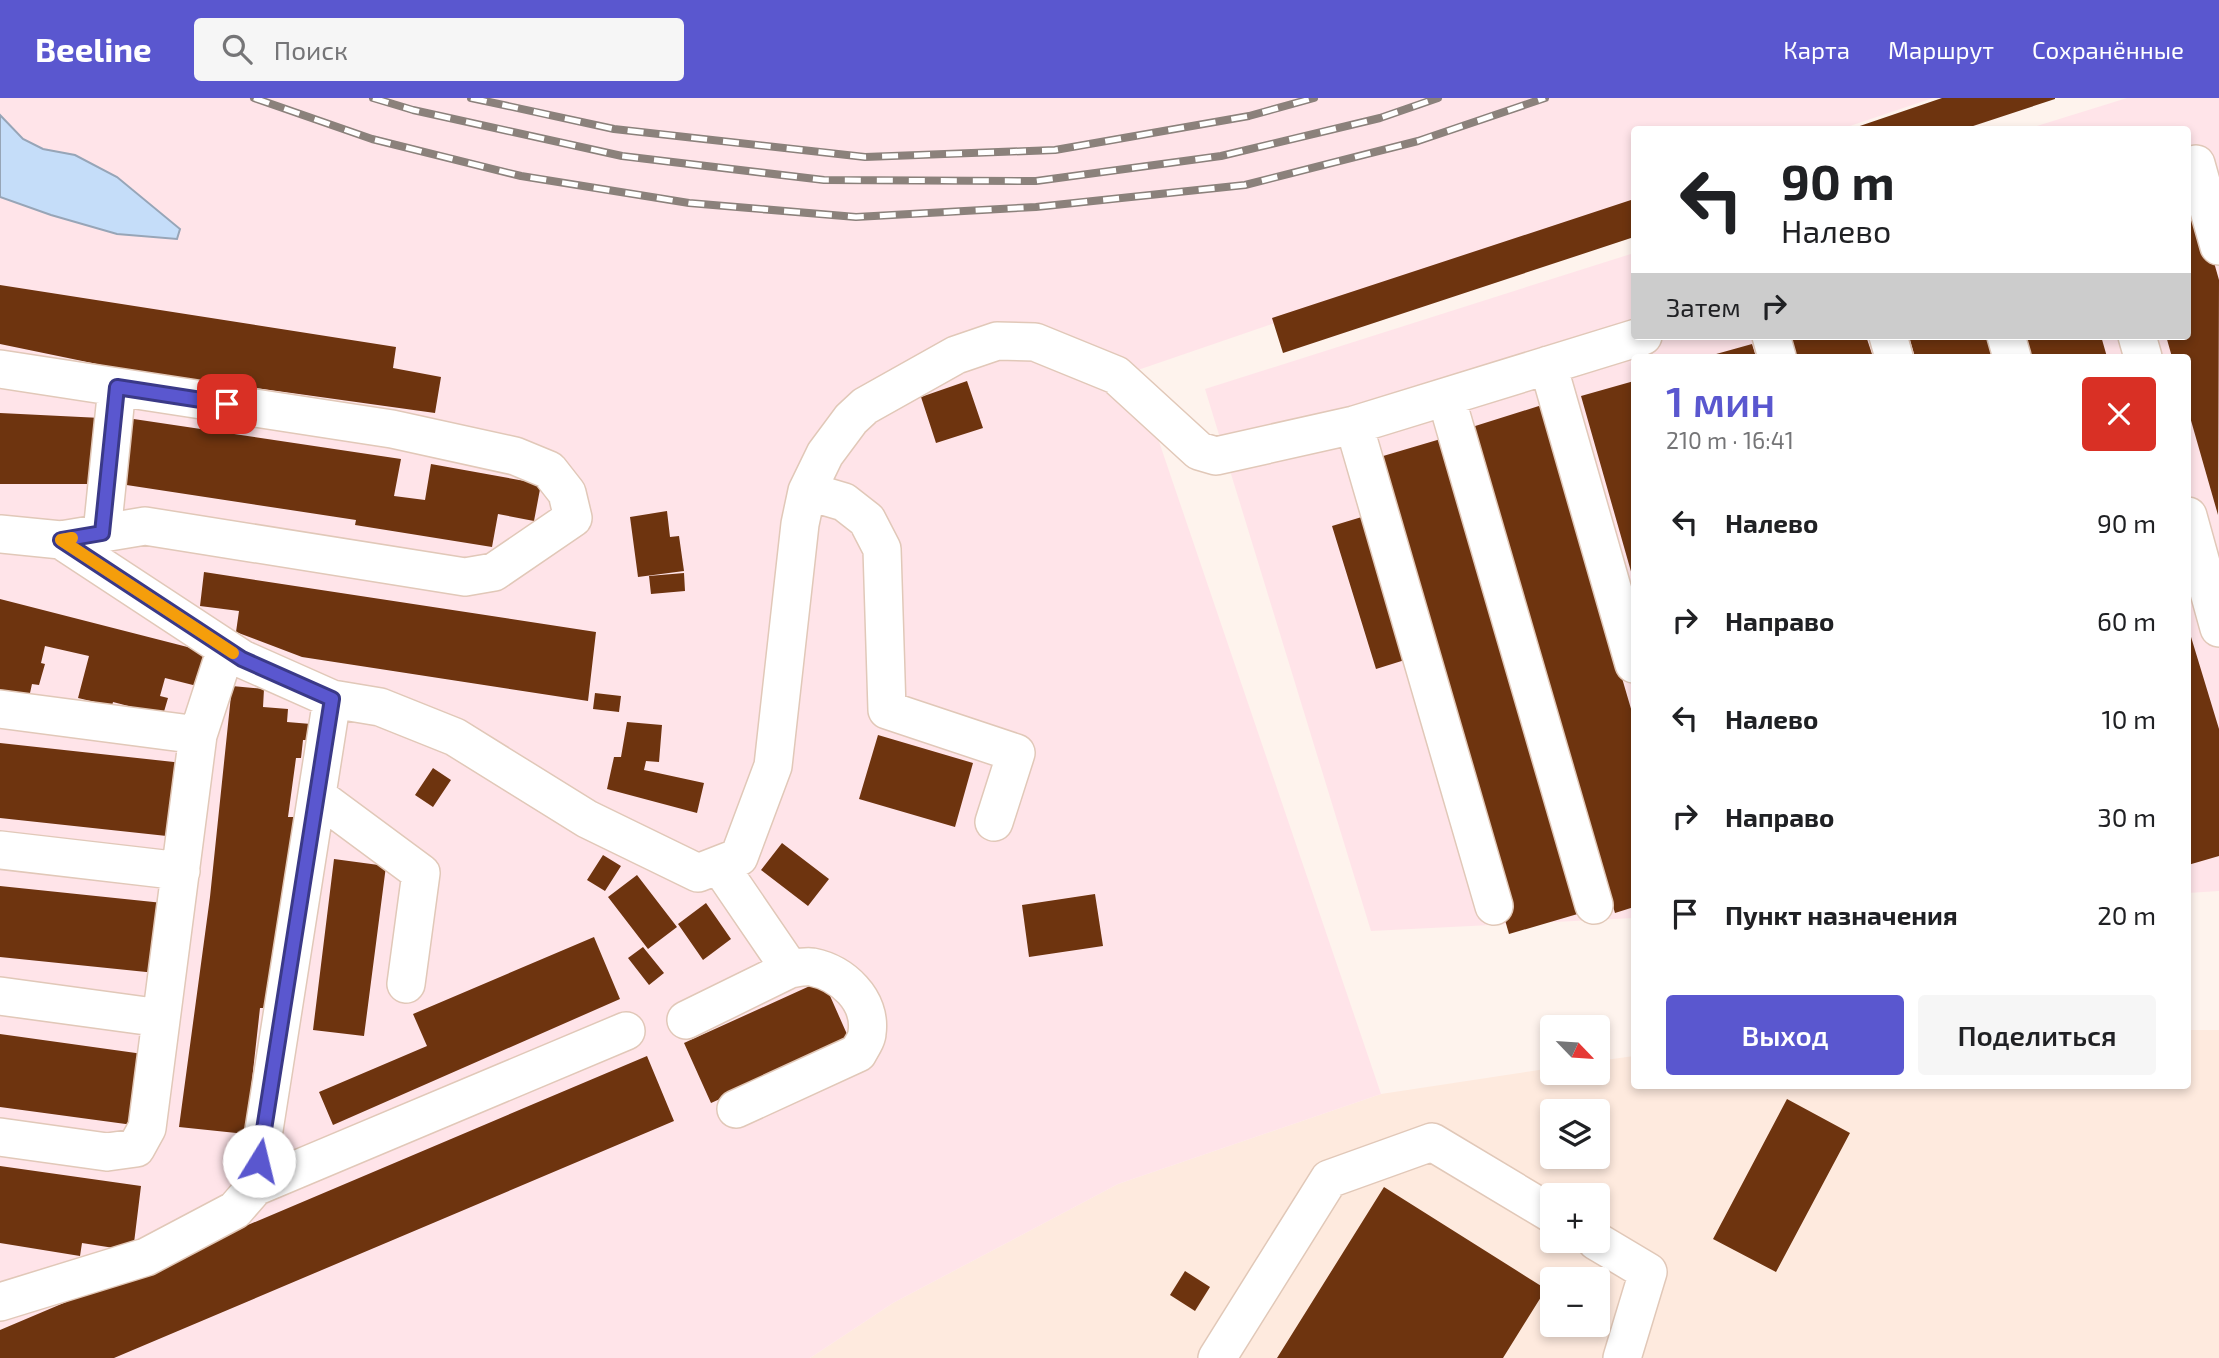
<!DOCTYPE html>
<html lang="ru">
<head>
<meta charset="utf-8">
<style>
	:root { --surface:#fff; --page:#f6f6f6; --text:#202124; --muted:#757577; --accent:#5a57cf }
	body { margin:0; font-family:"Exo 2",sans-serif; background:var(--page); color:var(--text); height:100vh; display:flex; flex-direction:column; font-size:26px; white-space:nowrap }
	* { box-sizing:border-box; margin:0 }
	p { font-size:23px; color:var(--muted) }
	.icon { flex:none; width:38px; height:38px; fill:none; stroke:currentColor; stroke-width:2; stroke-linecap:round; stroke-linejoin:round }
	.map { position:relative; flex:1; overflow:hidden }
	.sheet { position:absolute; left:1631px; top:256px; width:560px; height:735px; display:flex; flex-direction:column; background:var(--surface); border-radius:7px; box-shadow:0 4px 10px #0003 }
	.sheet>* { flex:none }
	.top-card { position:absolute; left:1631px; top:28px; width:560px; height:214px; border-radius:7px; box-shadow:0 4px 10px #0003; background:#fff; color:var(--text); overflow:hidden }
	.needle { width:46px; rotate:115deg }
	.buttons { position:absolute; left:1540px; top:917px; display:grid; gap:14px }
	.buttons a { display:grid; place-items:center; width:70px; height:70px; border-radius:7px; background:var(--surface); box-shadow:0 4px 10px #0003; font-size:35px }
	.pin { position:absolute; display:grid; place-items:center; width:60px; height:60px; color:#fff; margin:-30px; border-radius:14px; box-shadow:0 4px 10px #0006 }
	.me { position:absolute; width:77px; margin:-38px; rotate:9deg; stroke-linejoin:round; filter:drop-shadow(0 0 5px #0008) }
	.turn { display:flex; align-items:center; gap:24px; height:147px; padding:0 35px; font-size:32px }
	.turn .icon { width:91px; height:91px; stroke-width:2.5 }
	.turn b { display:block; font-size:49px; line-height:60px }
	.then { display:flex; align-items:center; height:66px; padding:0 35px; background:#0003; gap:14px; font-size:26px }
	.round { display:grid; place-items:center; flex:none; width:74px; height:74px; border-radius:7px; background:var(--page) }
	.headline { display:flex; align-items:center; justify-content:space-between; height:119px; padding:0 35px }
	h1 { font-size:42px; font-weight:600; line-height:52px; color:var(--accent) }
	.button { display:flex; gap:14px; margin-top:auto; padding:14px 35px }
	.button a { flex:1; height:80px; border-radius:7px; background:var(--accent); color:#fff; font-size:28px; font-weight:600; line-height:80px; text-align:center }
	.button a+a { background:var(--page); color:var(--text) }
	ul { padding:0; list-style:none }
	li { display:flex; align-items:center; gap:21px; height:98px; padding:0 35px }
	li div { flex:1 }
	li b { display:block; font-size:26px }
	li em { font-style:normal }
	header { display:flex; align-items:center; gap:42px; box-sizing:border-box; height:98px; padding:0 35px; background:var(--accent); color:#fff }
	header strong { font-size:33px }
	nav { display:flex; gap:38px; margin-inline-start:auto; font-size:24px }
	.search { width:490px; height:63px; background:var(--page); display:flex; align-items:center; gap:18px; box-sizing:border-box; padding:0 24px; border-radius:7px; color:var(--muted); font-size:26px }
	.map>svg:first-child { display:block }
	.built { fill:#feeade; fill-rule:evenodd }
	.industrial { fill:#ffe4e9 }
	.water { fill:#c5ddf9; stroke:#97a5b7; stroke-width:2 }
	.building { fill:#6e340f }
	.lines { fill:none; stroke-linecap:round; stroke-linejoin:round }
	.minor-casing { stroke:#e1c8b8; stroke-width:40 }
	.minor { stroke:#fff; stroke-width:37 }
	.rail-casing { stroke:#8b817b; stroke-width:8 }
	.rail { stroke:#fff; stroke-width:5; stroke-dasharray:16; stroke-linecap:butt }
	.route-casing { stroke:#3a3987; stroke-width:18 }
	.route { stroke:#5a57cf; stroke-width:12 }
	.slow { stroke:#f59e0b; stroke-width:12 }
</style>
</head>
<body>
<header>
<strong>Beeline</strong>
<div class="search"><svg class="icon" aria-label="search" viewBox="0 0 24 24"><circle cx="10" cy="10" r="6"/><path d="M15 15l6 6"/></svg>Поиск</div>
<nav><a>Карта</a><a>Маршрут</a><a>Сохранённые</a></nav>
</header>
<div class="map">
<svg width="2219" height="1260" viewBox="0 0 2219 1260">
	<rect width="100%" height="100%" fill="#fef3ed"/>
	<!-- built -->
	<path class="built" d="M 2188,932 L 2219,932 L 2219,1260 L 810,1260 L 893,1205 L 1118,1086 L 1381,996 L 1552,970 L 1552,975 L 1598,975 L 1598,963 L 1634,958 L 1634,987 L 2188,987 ZM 1552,1013 L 1598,1013 L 1598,1059 L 1552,1059 ZM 1552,1097 L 1598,1097 L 1598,1143 L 1552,1143 ZM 1552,1181 L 1598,1181 L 1598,1227 L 1552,1227 Z"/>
	<!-- industrial -->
	<path class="industrial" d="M 0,0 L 1933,0 L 1841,31 L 1634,32 L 1634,102 L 1135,273 L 1381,996 L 1118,1086 L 893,1205 L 810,1260 L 0,1260 Z
		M 2127,0 L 2219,0 L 2219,793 L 2188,795 L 2188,259 L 1634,259 L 1634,820 L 1371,833 L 1205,291 L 1634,155 L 1634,238 L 2188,238 L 2188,32 L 2027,31 Z"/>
	<!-- water -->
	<path class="water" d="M 0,17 L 23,41 L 43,51 L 75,57 L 117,79 L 180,131 L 177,141 L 117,136 L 51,117 L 0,99 Z"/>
	<!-- building -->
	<path class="building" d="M 1942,0 L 2055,0 L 2055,1 L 1961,32 L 1848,32 Z
		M 1634,101 L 1634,139 L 1283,255 L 1272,220 Z
		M 2196,101 L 2219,182 L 2218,417 L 2188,312 L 2188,259 L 2172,259 L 2166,238 L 2188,238 L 2188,103 Z
		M 0,187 L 396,249 L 393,270 L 441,279 L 435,315 L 126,272 L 0,246 Z
		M 1791,238 L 1866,238 L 1873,259 L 1797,259 Z
		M 1909,238 L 1987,238 L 1993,259 L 1915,259 Z
		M 2026,238 L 2101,238 L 2107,259 L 2032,259 Z
		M 1752,246 L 1756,259 L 1709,259 L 1709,258 Z
		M 967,283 L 983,330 L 936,345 L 921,299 Z
		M 1634,283 L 1634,484 L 1581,298 Z
		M 1542,307 L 1634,621 L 1634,809 L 1615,815 L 1472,329 Z
		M 0,315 L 101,320 L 98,386 L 0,386 Z
		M 127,320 L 401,361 L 394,398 L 425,402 L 431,366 L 541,386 L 534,423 L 498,416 L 492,449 L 355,427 L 356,422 L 120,386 Z
		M 1444,340 L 1581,815 L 1509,836 L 1373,361 Z
		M 667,413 L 670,439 L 679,438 L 684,473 L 638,479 L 630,419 Z
		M 1365,418 L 1408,561 L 1376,571 L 1332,428 Z
		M 204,474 L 596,534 L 588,603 L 302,559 L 236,534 L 239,513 L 200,508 Z
		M 684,475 L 685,493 L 651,496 L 649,478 Z
		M 0,501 L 207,554 L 197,588 L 165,580 L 160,598 L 168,600 L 163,617 L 113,604 L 112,608 L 78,600 L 89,558 L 45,548 L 41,565 L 45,566 L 39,587 L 32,586 L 28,604 L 0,597 Z
		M 2188,529 L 2219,631 L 2219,758 L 2188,767 Z
		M 232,588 L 264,591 L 263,609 L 288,611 L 287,624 L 311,626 L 310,642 L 303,642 L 301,660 L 296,660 L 288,719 L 294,719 L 276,865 L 271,864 L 266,910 L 260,910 L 246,1036 L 179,1029 L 210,799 Z
		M 595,595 L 621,598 L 619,614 L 593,611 Z
		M 627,624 L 662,627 L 659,664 L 646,663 L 644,672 L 704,685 L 697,715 L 607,691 L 614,659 L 621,659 Z
		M 878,637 L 973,665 L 955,729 L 859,701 Z
		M 0,645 L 183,665 L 176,739 L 0,720 Z
		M 433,670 L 451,682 L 433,709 L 415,697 Z
		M 782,745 L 829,781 L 808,808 L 761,772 Z
		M 603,757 L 621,768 L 605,793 L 587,782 Z
		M 334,761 L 386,768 L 364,938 L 313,932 Z
		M 637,777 L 677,829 L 648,851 L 608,799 Z
		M 0,788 L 163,805 L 156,875 L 0,859 Z
		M 1095,796 L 1103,848 L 1029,859 L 1022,807 Z
		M 706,805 L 731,841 L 703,862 L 678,826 Z
		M 594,839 L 620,901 L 333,1027 L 319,994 L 427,948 L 413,916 Z
		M 643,849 L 664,875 L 649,887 L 628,860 Z
		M 823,882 L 850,943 L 711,1005 L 684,945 Z
		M 0,936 L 143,956 L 133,1027 L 0,1009 Z
		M 647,958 L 674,1023 L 114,1260 L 0,1260 L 0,1232 Z
		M 1787,1001 L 1850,1035 L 1776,1174 L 1713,1141 Z
		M 0,1068 L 141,1088 L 133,1153 L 82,1145 L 80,1158 L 0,1145 Z
		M 1384,1089 L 1546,1191 L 1503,1260 L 1277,1260 Z
		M 1185,1173 L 1210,1189 L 1195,1213 L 1170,1197 Z"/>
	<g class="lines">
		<defs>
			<path id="minor" d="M 2196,66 L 2219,148
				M 1771,238 L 1777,259
				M 1888,238 L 1894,259
				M 2006,238 L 2012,259
				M 2137,238 L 2143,259
				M 1548,267 L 1634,566
				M 0,271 L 392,331 L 515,358 L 549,372 L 567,395 L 573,420 L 494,474 L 465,479 L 145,428 L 61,442
				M 1446,299 L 1594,807
				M 1354,327 L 1494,808
				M 807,393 L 844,404 L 867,422 L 882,451 L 887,612 L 1016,655 L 994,724
				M 2188,418 L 2219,530
				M 102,435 L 117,289
				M 0,436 L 61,442 L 242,561 L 332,601 L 380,609 L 455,639 L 587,721 L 698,775 L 739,759 L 773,668 L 800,426 L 807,393 L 825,356 L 851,321 L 865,308 L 956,257 L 997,243 L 1035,244 L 1116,277 L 1199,353 L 1216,358 L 1354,327 L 1643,238
				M 332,601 L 255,1089 L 626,933
				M 0,611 L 198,637
				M 317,698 L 421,775 L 406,886
				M 0,752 L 181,773
				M 719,767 L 790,871 C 796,870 805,868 812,869 C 842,875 872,902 867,935 C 867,941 861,949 858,955 L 736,1011
				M 0,898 L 161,920
				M 686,922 L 790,871
				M 0,1039 L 107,1054 L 136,1050 L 147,1030 L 198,637 L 226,551
				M 1596,1143 L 1648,1174 L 1622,1260
				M 0,1204 L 146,1159 L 235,1112 L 255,1089
				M 1217,1260 L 1329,1081 L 1432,1044 L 1552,1116"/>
		</defs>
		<!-- minor casing -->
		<use href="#minor" class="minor-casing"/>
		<!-- minor -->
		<use href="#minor" class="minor"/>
		<defs>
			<path id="rail" d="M 254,0 L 372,41 L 521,78 L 689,105 L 856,119 L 1036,109 L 1245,87 L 1418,43 L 1545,0
				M 373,0 L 413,12 L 622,58 L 824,82 L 1036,83 L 1221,58 L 1380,20 L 1438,0
				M 471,0 L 614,31 L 865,59 L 1055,52 L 1249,18 L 1314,0"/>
		</defs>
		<!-- rail casing -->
		<use href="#rail" class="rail-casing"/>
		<!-- rail -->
		<use href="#rail" class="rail"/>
	</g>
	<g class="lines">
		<defs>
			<path id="route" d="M 227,306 L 117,289 L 102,435 L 61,442 L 242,561 L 332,601 L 259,1063"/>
		</defs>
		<!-- route casing -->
		<use href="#route" class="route-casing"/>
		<!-- route -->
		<use href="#route" class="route"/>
		<!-- slow -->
		<path class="slow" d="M 72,440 L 61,442 L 233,555"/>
	</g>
</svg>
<div class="buttons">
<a><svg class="needle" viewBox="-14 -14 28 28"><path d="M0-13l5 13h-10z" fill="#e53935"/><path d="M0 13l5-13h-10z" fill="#757577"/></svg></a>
<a><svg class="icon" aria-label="layers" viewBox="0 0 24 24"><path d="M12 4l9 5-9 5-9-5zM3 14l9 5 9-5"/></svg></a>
<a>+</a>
<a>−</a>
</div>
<div class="pin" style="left:227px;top:306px;background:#d93025"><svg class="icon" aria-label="arrive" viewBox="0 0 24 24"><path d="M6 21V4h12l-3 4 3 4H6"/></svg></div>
<svg class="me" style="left:259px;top:1063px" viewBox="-20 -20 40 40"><circle r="19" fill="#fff"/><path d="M0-13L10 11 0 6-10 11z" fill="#5a57cf"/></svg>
<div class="top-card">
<div class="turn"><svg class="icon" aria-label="left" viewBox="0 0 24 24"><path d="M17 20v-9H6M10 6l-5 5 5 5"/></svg><div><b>90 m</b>Налево</div></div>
<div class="then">Затем<svg class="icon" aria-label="right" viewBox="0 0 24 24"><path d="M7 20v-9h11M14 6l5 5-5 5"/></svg></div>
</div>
<section class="sheet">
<div class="headline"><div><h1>1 мин</h1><p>210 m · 16:41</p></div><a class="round" style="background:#d93025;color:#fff"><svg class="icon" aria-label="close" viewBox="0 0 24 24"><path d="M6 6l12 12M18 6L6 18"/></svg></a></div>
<ul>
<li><svg class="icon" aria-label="left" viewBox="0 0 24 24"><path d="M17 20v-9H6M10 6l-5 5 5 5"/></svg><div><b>Налево</b></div><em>90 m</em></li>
<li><svg class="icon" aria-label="right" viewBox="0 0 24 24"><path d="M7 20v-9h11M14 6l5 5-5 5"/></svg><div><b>Направо</b></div><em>60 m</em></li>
<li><svg class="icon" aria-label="left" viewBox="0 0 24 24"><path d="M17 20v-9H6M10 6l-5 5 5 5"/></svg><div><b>Налево</b></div><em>10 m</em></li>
<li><svg class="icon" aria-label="right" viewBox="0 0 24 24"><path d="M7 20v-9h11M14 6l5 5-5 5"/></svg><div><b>Направо</b></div><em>30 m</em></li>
<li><svg class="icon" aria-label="arrive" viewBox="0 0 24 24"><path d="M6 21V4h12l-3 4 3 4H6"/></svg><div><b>Пункт назначения</b></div><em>20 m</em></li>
</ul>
<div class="button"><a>Выход</a><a>Поделиться</a></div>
</section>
</div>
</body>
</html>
